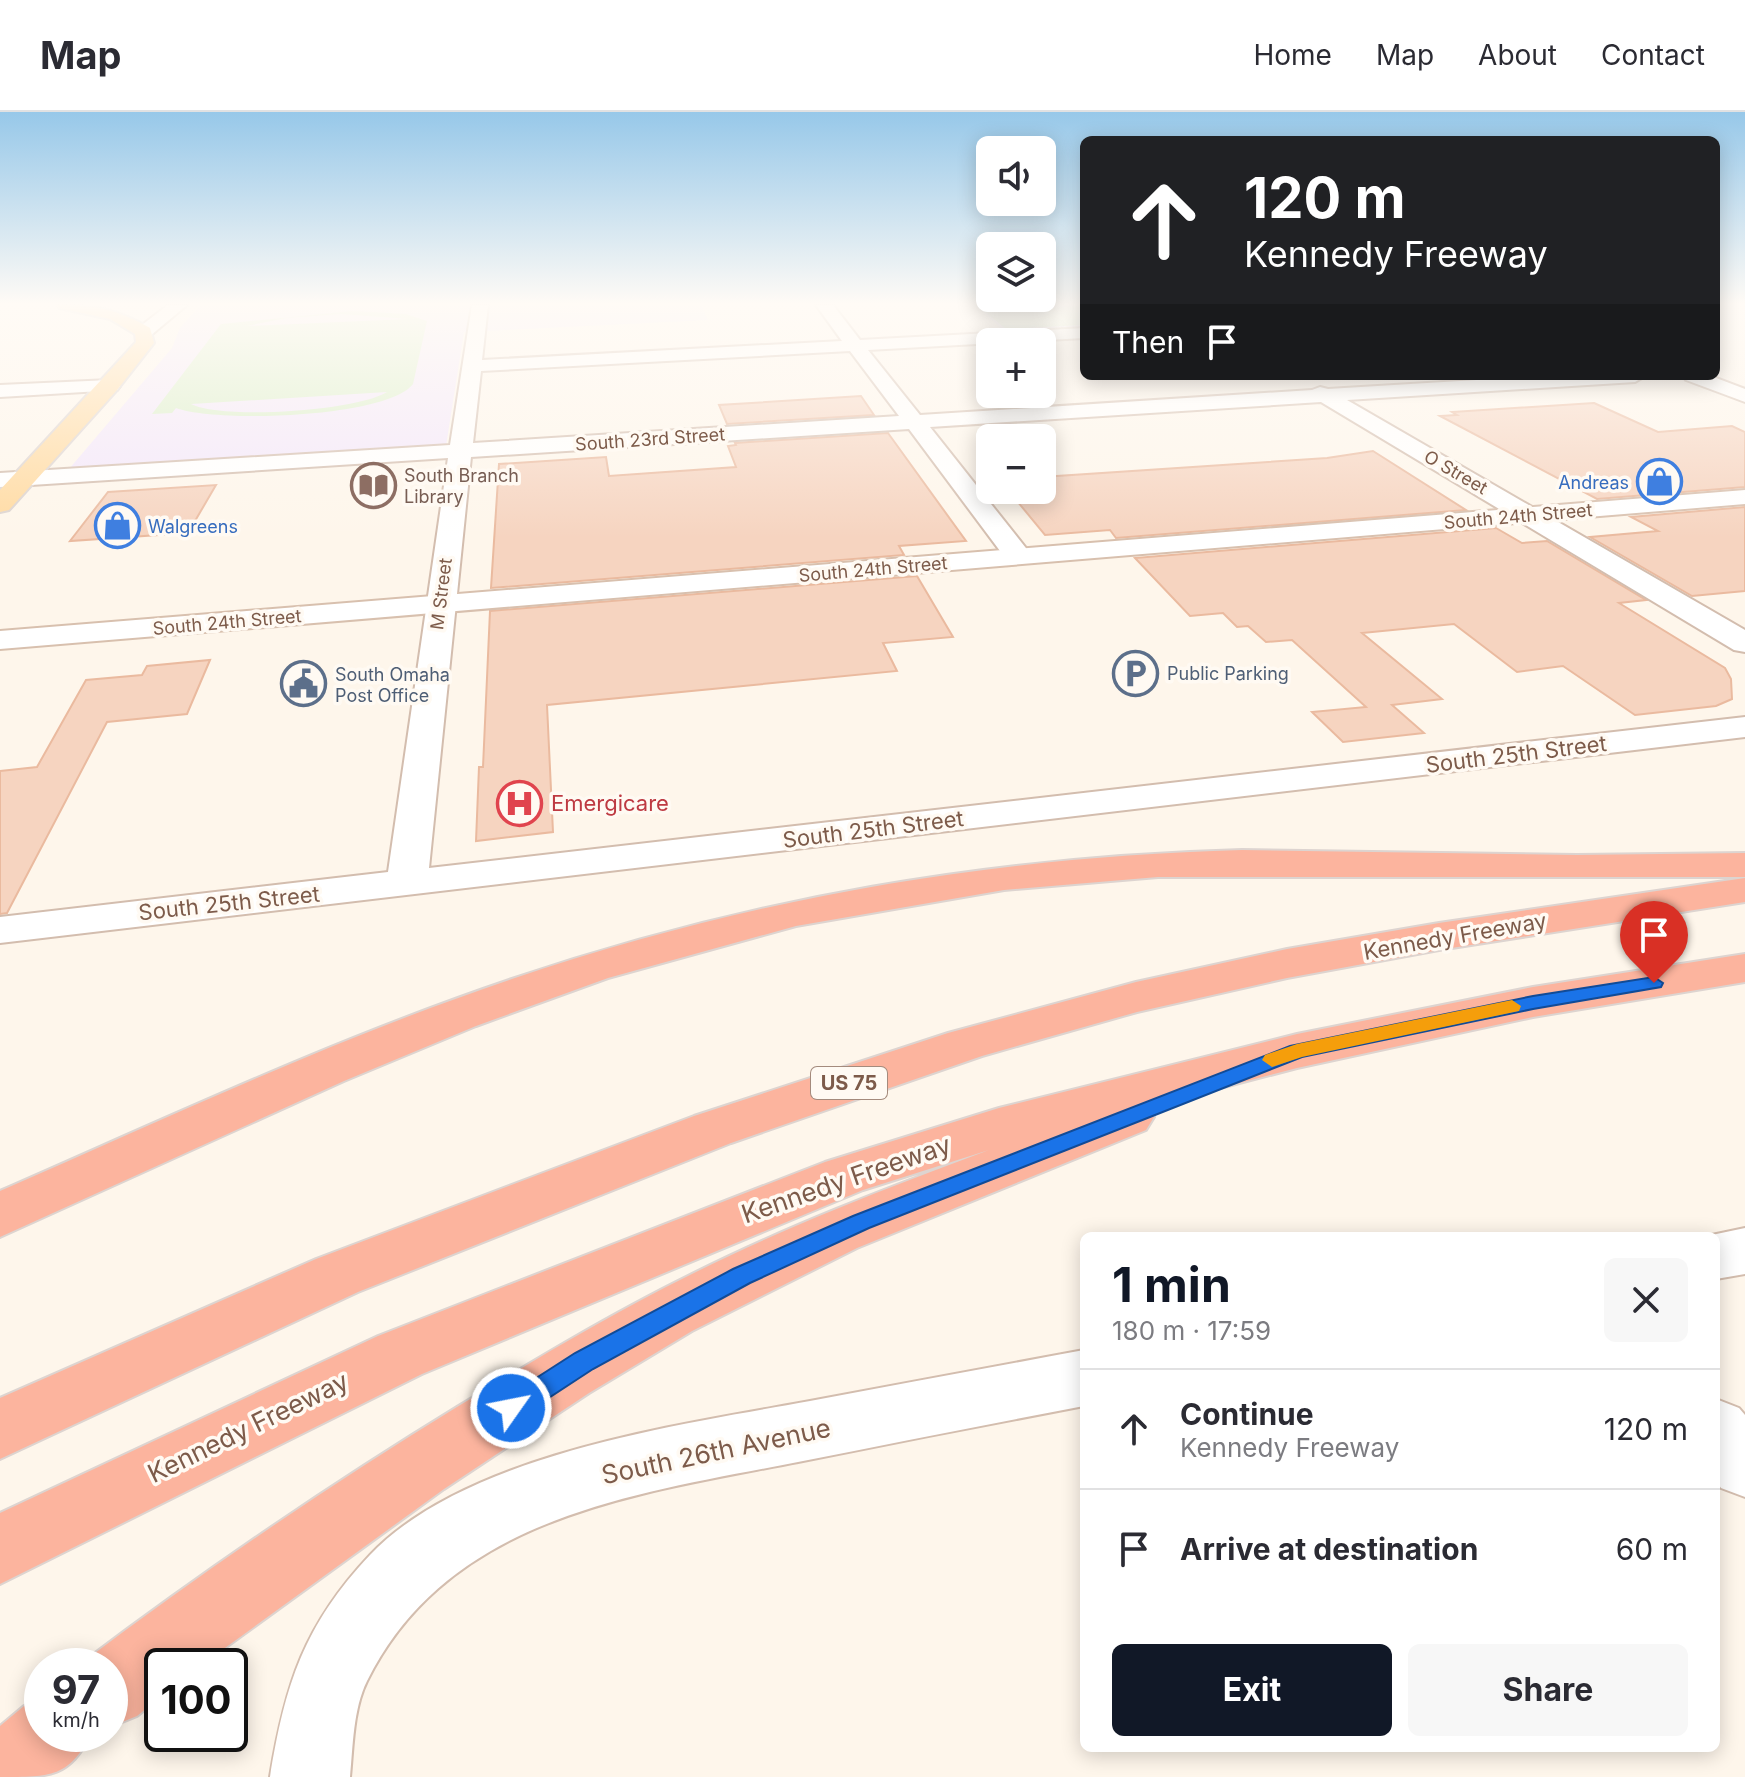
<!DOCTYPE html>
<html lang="en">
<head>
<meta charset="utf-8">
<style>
	:root { --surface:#fff; --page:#f7f7f7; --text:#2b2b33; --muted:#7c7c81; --line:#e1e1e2; --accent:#111827 }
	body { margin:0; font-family:Inter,sans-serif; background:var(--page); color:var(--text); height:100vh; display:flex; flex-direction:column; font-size:30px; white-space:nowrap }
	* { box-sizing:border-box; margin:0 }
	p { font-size:26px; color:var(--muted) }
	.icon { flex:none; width:44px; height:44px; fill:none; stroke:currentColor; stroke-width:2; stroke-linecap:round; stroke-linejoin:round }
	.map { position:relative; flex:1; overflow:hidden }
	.side { position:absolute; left:1080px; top:1120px; width:640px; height:520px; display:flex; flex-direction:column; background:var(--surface); border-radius:12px; box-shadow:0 4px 20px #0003 }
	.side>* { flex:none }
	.banner { position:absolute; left:1080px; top:24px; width:640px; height:244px; border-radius:12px; box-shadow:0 4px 20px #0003; background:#202124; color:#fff; overflow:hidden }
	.fabs { position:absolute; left:976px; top:24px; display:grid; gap:16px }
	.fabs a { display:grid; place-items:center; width:80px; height:80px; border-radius:12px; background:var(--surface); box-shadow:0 4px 20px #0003; font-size:40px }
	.speed { position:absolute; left:24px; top:1536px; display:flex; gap:16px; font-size:40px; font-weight:700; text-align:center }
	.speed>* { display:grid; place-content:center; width:104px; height:104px; border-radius:50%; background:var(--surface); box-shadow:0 4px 20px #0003; line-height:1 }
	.speed small { font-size:20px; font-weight:400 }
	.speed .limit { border:4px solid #111; border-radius:12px; background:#fff; color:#111 }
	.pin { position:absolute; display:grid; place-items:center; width:68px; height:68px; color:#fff; margin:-82px -34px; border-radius:50% 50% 50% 0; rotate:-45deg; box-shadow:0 0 8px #0007 }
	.pin .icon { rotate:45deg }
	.me { position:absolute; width:88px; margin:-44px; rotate:57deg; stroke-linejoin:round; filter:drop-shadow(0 0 6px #0008) }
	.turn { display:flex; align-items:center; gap:28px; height:168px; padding:0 32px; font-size:36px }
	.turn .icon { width:104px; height:104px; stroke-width:2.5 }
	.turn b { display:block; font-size:56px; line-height:68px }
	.then { display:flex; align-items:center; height:76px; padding:0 32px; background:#0003; gap:16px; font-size:30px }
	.round { display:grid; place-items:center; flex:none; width:84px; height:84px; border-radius:12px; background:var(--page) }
	.headline { display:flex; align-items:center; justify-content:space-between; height:136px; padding:0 32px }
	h1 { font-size:48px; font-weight:700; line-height:60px; color:var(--accent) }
	.button { display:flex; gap:16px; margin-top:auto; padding:16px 32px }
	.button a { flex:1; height:92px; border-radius:12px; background:var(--accent); color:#fff; font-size:32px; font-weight:700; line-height:92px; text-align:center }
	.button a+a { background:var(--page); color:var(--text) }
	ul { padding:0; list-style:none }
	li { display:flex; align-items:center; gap:24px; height:120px; padding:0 32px; border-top:2px solid var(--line) }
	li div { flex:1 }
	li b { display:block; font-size:30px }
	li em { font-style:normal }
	header { display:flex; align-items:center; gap:48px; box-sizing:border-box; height:112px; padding:0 40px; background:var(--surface); border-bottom:2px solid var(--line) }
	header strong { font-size:38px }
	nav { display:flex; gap:44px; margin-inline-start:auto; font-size:28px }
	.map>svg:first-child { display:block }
	.education { fill:#f3e7fb }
	.green { fill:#d8eec7; fill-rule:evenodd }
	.building { fill:#f6d4c0; stroke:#eaba9f; stroke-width:2 }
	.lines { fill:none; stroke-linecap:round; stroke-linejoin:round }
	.minor-casing { stroke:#d3bdae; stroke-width:4 }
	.secondary-casing { stroke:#d8c0ae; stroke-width:4 }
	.primary-casing { stroke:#ddd4d0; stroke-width:4 }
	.motorway-casing { stroke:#ddd4d0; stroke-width:4 }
	.minor { fill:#fff; fill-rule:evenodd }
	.secondary { fill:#fff; fill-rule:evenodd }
	.primary { fill:#ffdaa1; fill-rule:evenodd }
	.motorway { fill:#fcb49e; fill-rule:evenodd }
	.route { fill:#1a73e8; stroke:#114b97; stroke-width:2 }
	.slow { fill:#f59e0b }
	.labels { text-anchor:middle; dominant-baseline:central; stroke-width:7; stroke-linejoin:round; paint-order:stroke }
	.far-street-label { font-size:18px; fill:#7d5b4a; stroke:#fffaf3 }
	.far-education-label { font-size:18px; fill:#785e54; stroke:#fffaf3; text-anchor:start }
	.far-shop-label { font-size:18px; fill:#366cbe; stroke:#fffaf3; text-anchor:end }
	.far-service-label { font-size:18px; fill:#4e5e75; stroke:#fffaf3; text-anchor:start }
	.shield { fill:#fffaf3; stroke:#a48b7d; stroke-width:2 }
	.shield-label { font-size:20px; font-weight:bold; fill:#7d5b4a }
	.street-label { font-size:22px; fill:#7d5b4a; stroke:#fffaf3 }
	.health-label { font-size:22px; fill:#be3a42; stroke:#fffaf3; text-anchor:start }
	.near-street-label { font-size:26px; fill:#7d5b4a; stroke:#fffaf3 }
</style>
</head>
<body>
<header>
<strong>Map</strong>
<nav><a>Home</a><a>Map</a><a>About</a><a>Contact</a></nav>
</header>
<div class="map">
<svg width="1745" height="1665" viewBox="0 0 1745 1665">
	<rect width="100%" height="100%" fill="#fef6eb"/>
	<!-- education -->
	<path class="education" d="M 200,193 L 701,193 L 708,208 L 464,220 L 446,334 L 69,357 L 172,236 L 180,216 Z
		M 950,193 L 1084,193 L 1084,216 L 1007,221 L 976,194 Z"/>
	<!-- green -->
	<path class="green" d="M 1084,194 L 1084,213 L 1006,217 L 984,199 Z
		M 353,199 L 406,202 L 427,209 L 413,272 C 387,306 216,311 176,296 L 172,301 L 152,302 L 221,212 ZM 341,202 L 409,207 L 247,214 L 286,206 ZM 387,280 C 357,299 223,308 191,292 Z"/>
	<!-- building -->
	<path class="building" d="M 861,284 L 874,303 L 727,312 L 719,293 Z
		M 1594,291 L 1658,320 L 1732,314 L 1745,320 L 1745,375 L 1597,387 L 1440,304 L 1457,303 L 1452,300 Z
		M 888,321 L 966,429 L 899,434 L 904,443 L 491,476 L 499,352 L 606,345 L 609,364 L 736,355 L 728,334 L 736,333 L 735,331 Z
		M 1373,339 L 1466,398 L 1116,426 L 1110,418 L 1045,423 L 1008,378 L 1042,378 L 1042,365 L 1327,346 Z
		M 216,373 L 188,421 L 70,429 L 108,380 Z
		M 1745,395 L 1745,479 L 1692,484 L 1590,425 L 1658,419 L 1631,405 Z
		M 1496,416 L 1522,431 L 1547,429 L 1646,488 L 1619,491 L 1725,556 L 1731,567 L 1732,587 L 1716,594 L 1635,603 L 1563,554 L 1517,560 L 1454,512 L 1362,521 L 1442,587 L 1392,593 L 1424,621 L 1343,630 L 1312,600 L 1366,595 L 1292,528 L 1266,530 L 1248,514 L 1237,515 L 1223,501 L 1190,504 L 1135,446 Z
		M 917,464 L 953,525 L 883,531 L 897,559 L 547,593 L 553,720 L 476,729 L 479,655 L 483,655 L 490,499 Z
		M 210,548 L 187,602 L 107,610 L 7,801 L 0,802 L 0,659 L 37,655 L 86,568 L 142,563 L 147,554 Z"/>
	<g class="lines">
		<defs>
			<path id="minor" d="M 168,193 L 187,193 L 150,224 L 138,224 L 135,220 L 138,216 Z
				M 472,193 L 488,193 L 482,248 L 842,229 L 816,193 L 833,193 L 860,228 L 1084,216 L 1084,226 L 868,238 L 920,303 L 1312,278 L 1320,275 L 1328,277 L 1542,264 L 1645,264 L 1635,270 L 1347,288 L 1745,518 L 1745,540 L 1734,538 L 1321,290 L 930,315 L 1033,445 L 1029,451 L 1009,451 L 909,317 L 471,345 L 429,756 L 1745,605 L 1745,625 L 0,831 L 0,805 L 388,760 L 448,346 L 0,375 L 0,361 L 450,333 ZM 850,239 L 899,304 L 473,331 L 481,259 Z
				M 1683,264 L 1711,264 L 1745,277 L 1745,290 L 1686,268 Z
				M 110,268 L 117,270 L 120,274 L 117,278 L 0,285 L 0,273 Z
				M 1745,1116 L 1745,1162 L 1716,1167 L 1716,1124 L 1707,1124 Z
				M 1084,1238 L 1084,1294 C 989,1312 893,1331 798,1350 C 636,1382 449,1404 367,1569 C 353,1597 353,1635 350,1665 L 270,1665 C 285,1573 304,1513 370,1443 C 466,1342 678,1313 810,1289 C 901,1272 993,1255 1084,1238 Z
				M 1716,1287 L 1739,1296 L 1745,1303 L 1745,1385 L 1721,1376 L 1716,1369 Z"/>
			<path id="secondary" d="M 1745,378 L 1745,392 L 0,537 L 0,519 Z"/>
			<path id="primary" d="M 57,193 C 96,193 116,197 150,216 L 154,231 L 117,278 L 9,398 L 0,400 L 0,378 L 136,230 L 135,222 L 110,207 L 59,196 Z"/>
			<path id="motorway" d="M 1242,738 L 1577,743 L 1745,741 L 1745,765 L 1158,765 L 1004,778 L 796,814 L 608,866 L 476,914 L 344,969 L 0,1125 L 0,1079 C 169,1005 337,926 512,867 C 751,786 990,745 1242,738 Z
				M 1745,766 L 1745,790 L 1439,838 L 1287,866 L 1137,900 L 982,944 L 731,1031 L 358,1180 L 0,1347 L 0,1286 L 316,1147 L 694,1004 L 948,921 L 1136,870 L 1287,837 L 1439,811 Z
				M 1745,842 L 1745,870 L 1533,905 L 1297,956 L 1148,995 L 1154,1005 L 1146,1018 L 857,1136 L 692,1219 L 589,1281 L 444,1377 L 200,1554 L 162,1554 L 162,1584 L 137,1604 L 110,1615 L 110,1554 L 81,1554 L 83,1550 C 204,1459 328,1374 457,1295 C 533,1249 609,1203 688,1164 C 785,1115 887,1076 989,1038 L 863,1078 L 422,1262 L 0,1472 L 0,1401 L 378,1224 L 825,1050 L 999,996 L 1297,922 L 1533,875 Z
				M 42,1587 L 42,1622 L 91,1622 C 69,1665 52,1665 0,1665 L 0,1614 L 24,1594 Z"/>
		</defs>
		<!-- minor casing -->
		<use href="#minor" class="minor-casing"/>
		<!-- secondary casing -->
		<use href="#secondary" class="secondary-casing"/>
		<!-- primary casing -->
		<use href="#primary" class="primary-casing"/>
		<!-- motorway casing -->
		<use href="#motorway" class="motorway-casing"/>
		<!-- minor -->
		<use href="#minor" class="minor"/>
		<!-- secondary -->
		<use href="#secondary" class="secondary"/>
		<!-- primary -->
		<use href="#primary" class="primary"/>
		<!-- motorway -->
		<use href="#motorway" class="motorway"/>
	</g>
	<!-- sky -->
	<linearGradient id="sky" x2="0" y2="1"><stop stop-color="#97c8e9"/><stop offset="0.45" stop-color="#fffbf6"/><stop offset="1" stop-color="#fffbf6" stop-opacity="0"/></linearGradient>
	<rect width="1745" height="426" fill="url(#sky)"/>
	<!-- route -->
	<path class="route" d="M 1654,865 L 1663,871 L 1661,875 L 1533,897 L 1302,945 L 869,1116 L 750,1171 L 593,1257 L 521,1304 L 511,1308 L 502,1304 L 498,1296 L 502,1288 L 575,1241 L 733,1157 L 853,1104 L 1290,934 L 1533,884 Z"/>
	<!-- slow -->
	<path class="slow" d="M 1512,888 L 1521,894 L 1519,899 L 1302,945 L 1272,955 L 1262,948 L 1265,943 L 1297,932 Z"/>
	<!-- icons -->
	<defs>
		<symbol id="shop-ring" viewBox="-11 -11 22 22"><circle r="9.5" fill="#fffaf3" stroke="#3f7fe0" stroke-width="1.5"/><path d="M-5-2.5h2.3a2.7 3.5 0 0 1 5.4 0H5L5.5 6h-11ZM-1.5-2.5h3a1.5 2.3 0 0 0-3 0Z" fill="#3f7fe0"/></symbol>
		<symbol id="library-ring" viewBox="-11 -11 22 22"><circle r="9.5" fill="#fffaf3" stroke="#8d6e63" stroke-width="1.5"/><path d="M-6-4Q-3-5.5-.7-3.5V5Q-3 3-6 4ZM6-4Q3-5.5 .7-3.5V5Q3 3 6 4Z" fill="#8d6e63"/></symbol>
		<symbol id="parking-ring" viewBox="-11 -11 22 22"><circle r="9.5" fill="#fffaf3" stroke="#5c6f8a" stroke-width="1.5"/><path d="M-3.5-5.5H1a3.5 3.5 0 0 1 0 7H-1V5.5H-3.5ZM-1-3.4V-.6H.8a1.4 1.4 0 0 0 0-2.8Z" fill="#5c6f8a"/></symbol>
		<symbol id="civic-ring" viewBox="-11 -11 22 22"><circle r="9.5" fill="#fffaf3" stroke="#5c6f8a" stroke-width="1.5"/><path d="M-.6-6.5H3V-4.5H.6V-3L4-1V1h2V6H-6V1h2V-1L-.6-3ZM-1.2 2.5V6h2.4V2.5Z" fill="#5c6f8a"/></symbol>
		<symbol id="hospital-ring" viewBox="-11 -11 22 22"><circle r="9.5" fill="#fffaf3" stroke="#e0444e" stroke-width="1.5"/><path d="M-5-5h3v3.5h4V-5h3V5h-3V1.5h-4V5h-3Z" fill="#e0444e"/></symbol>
	</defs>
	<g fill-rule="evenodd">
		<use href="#shop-ring" x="1634" y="344" width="51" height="51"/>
		<use href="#library-ring" x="348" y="348" width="51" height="51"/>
		<use href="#shop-ring" x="92" y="388" width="51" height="51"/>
		<use href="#parking-ring" x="1110" y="536" width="51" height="51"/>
		<use href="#civic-ring" x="278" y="546" width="51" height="51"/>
		<use href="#hospital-ring" x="494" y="666" width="51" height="51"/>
	</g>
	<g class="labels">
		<!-- far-street labels -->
		<g class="far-street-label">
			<text transform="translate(650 327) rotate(-4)">South 23rd Street</text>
			<text transform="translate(1456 360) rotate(30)">O Street</text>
			<text transform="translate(1518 404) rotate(-5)">South 24th Street</text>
			<text transform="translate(873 457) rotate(-5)">South 24th Street</text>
			<text transform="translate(441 482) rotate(-83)">M Street</text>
			<text transform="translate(227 510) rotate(-5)">South 24th Street</text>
		</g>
		<!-- far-education labels -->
		<g class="far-education-label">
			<text x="404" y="363">South Branch<tspan x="404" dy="21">Library</tspan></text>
		</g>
		<!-- far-shop labels -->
		<g class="far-shop-label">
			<text x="1629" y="370">Andreas</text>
			<text x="148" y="414" text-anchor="start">Walgreens</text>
		</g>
		<!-- far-service labels -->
		<g class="far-service-label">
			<text x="1167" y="561">Public Parking</text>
			<text x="335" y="562">South Omaha<tspan x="335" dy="21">Post Office</tspan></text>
		</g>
		<!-- shield labels -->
		<rect class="shield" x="811" y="955" width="76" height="32" rx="6"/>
		<g class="shield-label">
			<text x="849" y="971">US 75</text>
		</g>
		<!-- street labels -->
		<g class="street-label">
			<text transform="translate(1516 642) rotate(-7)">South 25th Street</text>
			<text transform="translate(873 717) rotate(-7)">South 25th Street</text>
			<text transform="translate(229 791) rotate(-6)">South 25th Street</text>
			<text transform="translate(1455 824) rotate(-10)">Kennedy Freeway</text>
		</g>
		<!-- health labels -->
		<g class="health-label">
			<text x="551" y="691">Emergicare</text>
		</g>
		<!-- near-street labels -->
		<g class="near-street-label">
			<text transform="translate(846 1067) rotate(-19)">Kennedy Freeway</text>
			<text transform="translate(248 1315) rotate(-26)">Kennedy Freeway</text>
			<text transform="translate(716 1339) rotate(-12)">South 26th Avenue</text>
		</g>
	</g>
</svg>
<div class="fabs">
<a><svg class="icon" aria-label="sound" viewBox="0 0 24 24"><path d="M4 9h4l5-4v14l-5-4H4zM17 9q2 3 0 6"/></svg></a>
<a><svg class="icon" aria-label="layers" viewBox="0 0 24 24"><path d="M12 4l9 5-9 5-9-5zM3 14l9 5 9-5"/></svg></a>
<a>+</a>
<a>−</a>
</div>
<div class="speed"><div>97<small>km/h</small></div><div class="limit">100</div></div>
<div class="pin" style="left:1654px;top:871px;background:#d93025"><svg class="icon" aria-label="arrive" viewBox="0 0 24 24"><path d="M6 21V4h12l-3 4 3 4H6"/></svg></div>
<svg class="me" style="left:511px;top:1296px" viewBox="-20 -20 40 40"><circle r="17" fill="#1a73e8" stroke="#fff" stroke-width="3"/><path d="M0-11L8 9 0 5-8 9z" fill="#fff"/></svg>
<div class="banner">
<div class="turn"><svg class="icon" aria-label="ahead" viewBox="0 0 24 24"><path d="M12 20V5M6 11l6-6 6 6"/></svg><div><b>120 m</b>Kennedy Freeway</div></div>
<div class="then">Then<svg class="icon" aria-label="arrive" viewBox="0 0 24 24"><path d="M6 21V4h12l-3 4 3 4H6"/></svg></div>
</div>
<section class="side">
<div class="headline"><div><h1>1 min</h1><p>180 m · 17:59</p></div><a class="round"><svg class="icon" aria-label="close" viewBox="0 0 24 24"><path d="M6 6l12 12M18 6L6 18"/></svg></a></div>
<ul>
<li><svg class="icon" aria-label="ahead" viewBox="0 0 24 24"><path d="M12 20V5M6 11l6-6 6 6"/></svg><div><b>Continue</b><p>Kennedy Freeway</p></div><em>120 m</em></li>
<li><svg class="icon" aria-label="arrive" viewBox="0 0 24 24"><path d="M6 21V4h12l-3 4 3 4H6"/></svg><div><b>Arrive at destination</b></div><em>60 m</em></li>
</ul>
<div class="button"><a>Exit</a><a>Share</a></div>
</section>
</div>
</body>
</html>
